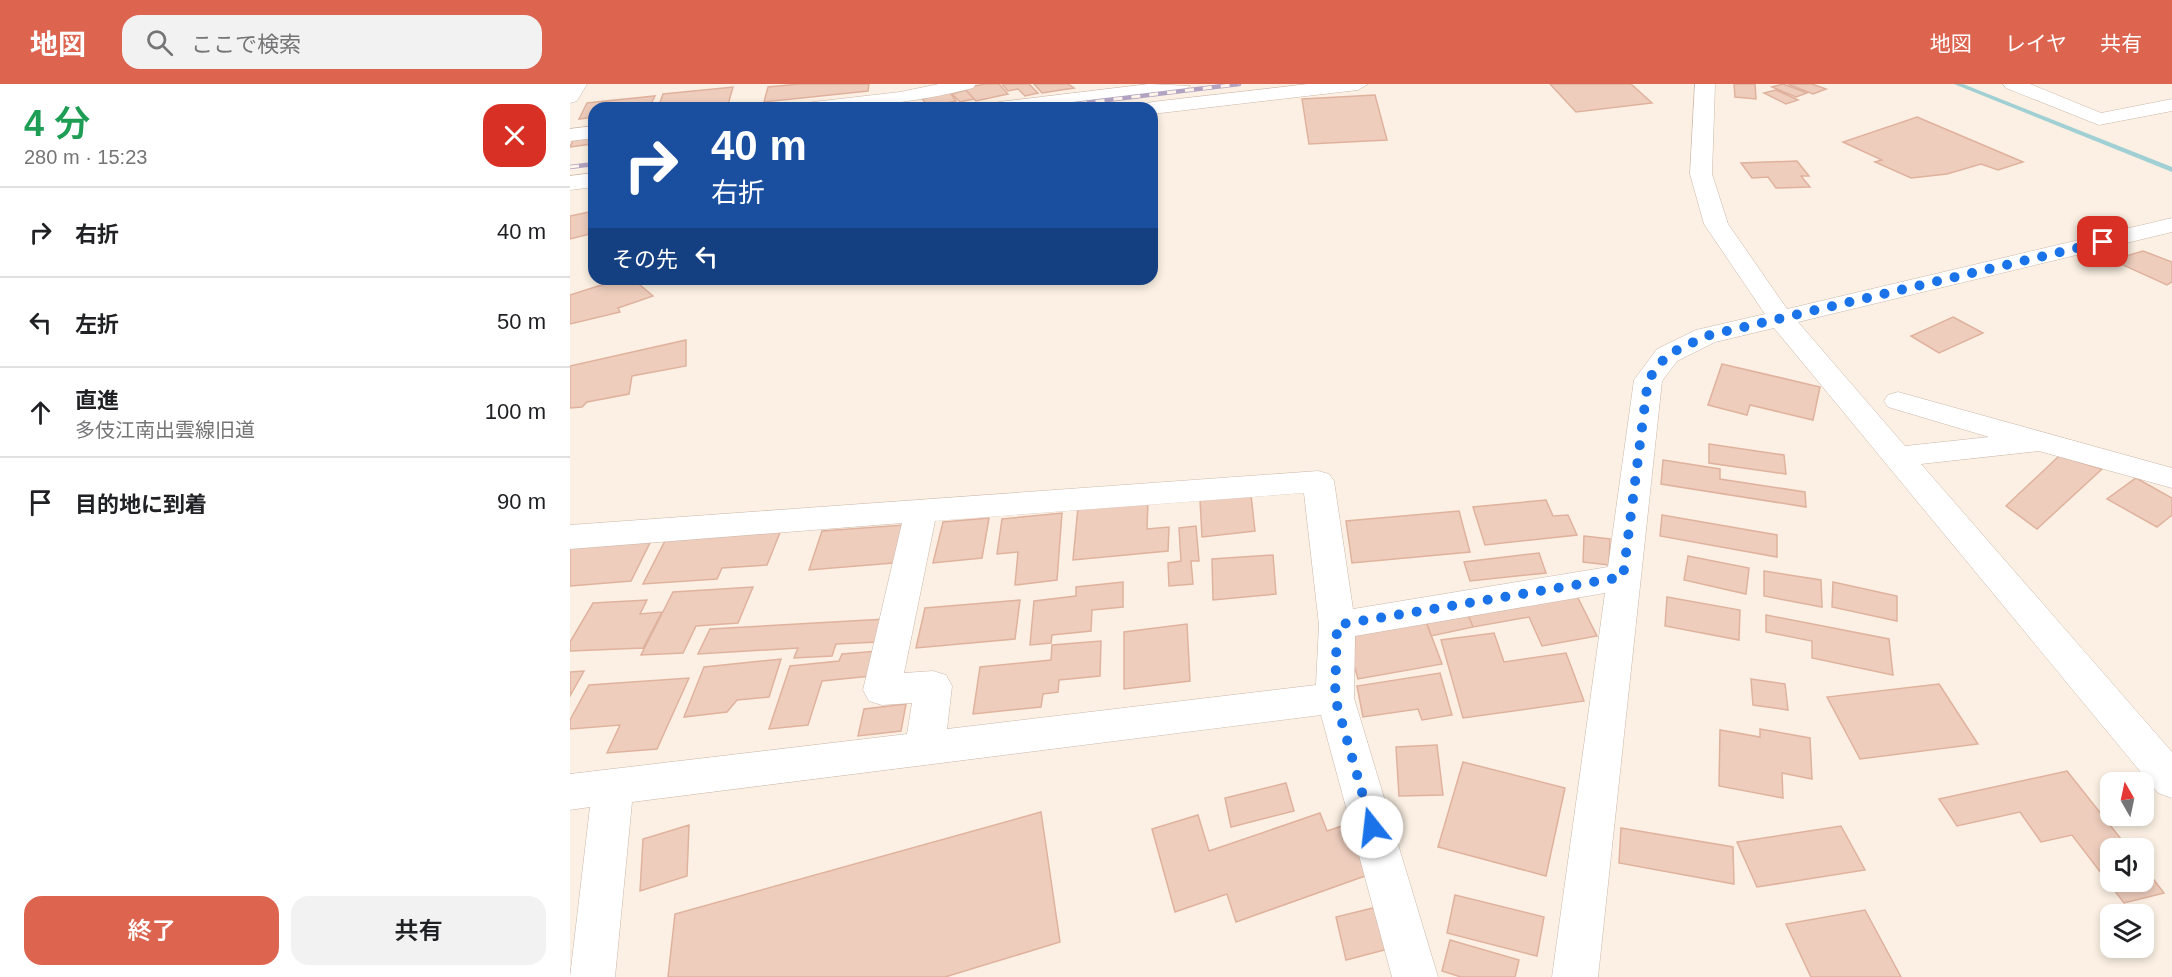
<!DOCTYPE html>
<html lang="ja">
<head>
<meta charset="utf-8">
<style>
	:root { --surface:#fff; --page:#f2f2f2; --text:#202124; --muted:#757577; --line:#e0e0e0; --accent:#dd6550 }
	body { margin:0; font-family:Helvetica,"Noto Sans JP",sans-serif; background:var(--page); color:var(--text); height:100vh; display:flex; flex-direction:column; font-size:22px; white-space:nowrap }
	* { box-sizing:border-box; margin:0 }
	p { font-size:20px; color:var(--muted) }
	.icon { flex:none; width:33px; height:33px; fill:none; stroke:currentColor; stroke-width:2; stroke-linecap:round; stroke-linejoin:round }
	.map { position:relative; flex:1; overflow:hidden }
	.drawer { display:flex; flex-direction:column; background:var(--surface); width:570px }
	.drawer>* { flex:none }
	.guide { position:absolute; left:18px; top:18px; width:570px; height:183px; border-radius:18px; box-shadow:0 3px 9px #0003; background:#1a4fa0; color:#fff; overflow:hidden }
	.needle { width:39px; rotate:351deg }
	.buttons { position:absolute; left:1530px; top:688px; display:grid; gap:12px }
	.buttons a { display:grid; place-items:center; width:54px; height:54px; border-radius:12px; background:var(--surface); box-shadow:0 3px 9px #0003; font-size:30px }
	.pin { position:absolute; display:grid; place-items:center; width:51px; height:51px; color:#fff; margin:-26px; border-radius:12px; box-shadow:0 3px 9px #0006 }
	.me { position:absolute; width:66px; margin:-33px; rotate:344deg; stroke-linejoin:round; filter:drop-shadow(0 0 4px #0008) }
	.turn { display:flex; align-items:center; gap:21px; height:126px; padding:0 24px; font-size:27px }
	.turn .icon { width:78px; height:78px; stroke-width:2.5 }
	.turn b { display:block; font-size:42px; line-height:51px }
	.then { display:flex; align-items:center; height:57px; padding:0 24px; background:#0003; gap:12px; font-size:22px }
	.round { display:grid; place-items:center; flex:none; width:63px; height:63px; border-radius:18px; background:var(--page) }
	.overview { display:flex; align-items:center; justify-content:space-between; height:102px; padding:0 24px }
	h1 { font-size:36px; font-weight:600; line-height:45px; color:#1e9e55 }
	.button { display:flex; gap:12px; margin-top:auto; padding:12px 24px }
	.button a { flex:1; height:69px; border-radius:18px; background:var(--accent); color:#fff; font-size:24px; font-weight:600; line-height:69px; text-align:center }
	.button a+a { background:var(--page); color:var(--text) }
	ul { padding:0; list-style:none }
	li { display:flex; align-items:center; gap:18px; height:90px; padding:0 24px; border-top:2px solid var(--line) }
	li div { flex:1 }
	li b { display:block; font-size:22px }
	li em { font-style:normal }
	header { display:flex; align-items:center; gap:36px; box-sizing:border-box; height:84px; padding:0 30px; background:var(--accent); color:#fff }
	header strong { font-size:28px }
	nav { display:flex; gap:33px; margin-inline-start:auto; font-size:21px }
	.search { width:420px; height:54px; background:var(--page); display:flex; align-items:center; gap:15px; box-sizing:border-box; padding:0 21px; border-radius:18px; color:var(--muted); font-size:22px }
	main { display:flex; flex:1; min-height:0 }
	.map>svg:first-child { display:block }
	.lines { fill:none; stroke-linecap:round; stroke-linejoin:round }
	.stream { fill:#a0cfd4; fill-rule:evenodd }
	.building { fill:#eecdbd; stroke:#e0b29e; stroke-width:1.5 }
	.minor-casing { stroke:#cbb7ab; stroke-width:1 }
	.minor { fill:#fff; fill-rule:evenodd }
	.rail-casing { stroke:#b2a3c3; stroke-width:4.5 }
	.rail { stroke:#fef4e9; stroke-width:3; stroke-dasharray:9; stroke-linecap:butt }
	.route { stroke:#1a73e8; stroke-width:10; stroke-dasharray:0 18 }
</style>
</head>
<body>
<header>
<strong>地図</strong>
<div class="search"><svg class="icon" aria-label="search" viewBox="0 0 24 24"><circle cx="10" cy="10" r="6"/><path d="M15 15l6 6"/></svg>ここで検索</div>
<nav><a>地図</a><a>レイヤ</a><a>共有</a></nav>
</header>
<main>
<section class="drawer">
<div class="overview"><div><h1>4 分</h1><p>280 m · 15:23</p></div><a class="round" style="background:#d93025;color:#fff"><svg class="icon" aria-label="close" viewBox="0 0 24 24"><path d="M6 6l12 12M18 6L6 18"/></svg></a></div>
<ul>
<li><svg class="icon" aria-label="right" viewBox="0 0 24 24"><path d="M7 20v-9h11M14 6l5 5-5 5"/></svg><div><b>右折</b></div><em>40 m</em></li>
<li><svg class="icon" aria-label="left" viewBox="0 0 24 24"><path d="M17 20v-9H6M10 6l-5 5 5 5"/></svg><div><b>左折</b></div><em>50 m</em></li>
<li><svg class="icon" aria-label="ahead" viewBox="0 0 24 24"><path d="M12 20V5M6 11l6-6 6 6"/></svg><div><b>直進</b><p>多伎江南出雲線旧道</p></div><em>100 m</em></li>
<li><svg class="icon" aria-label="arrive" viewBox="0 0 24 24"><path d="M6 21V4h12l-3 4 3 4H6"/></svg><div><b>目的地に到着</b></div><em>90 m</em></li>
</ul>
<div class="button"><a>終了</a><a>共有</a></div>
</section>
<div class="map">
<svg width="1602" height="893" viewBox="0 0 1602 893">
	<rect width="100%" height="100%" fill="#fbf0e3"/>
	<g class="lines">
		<!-- stream -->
		<path class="stream" d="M 1384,0 L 1393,0 L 1602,83 L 1602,88 Z"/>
	</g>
	<!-- building -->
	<path class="building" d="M 229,0 L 299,0 L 298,7 L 194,18 L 198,3 Z
		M 415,0 L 429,0 L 438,10 L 406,17 L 394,4 Z
		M 432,0 L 459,0 L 468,9 L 455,12 L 448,5 L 438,7 Z
		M 464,0 L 498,0 L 504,4 L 472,9 Z
		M 980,0 L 1061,0 L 1082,19 L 1006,28 Z
		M 1164,0 L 1185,0 L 1186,15 L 1165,13 Z
		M 1213,0 L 1237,9 L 1226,13 L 1202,3 Z
		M 1218,0 L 1242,0 L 1256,5 L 1243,10 Z
		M 163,3 L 157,24 L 88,24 L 93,10 Z
		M 396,6 L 404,15 L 390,18 L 382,10 Z
		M 1206,6 L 1228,16 L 1216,20 L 1194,9 Z
		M 379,7 L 386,17 L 358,23 L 351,13 Z
		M 805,11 L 817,56 L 739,60 L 732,15 Z
		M 85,12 L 79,24 L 24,24 L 24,33 L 9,35 L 17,19 Z
		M 1347,33 L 1453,78 L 1428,86 L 1411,80 L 1377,90 L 1341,94 L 1305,78 L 1312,76 L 1273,58 Z
		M 24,51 L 22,60 L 0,63 L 5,53 Z
		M 1227,77 L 1239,92 L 1231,92 L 1240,103 L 1206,104 L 1198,93 L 1182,94 L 1171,79 Z
		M 24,127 L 24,149 L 0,155 L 0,132 Z
		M 1573,167 L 1602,178 L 1602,198 L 1597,201 L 1542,176 Z
		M 50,195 L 63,195 L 83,212 L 48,224 L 50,228 L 0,240 L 0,211 Z
		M 1383,233 L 1413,249 L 1369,269 L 1341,252 Z
		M 116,256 L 116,282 L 62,292 L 59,310 L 17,318 L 12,323 L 0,324 L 0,282 Z
		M 1152,280 L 1250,303 L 1243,336 L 1180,321 L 1177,331 L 1138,321 Z
		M 1139,360 L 1214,371 L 1216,390 L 1139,379 Z
		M 1489,372 L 1532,385 L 1467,445 L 1436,422 Z
		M 1093,376 L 1150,385 L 1150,395 L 1235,408 L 1236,423 L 1091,400 Z
		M 1566,394 L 1602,414 L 1602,431 L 1587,443 L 1537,415 Z
		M 681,411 L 685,447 L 632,453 L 630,416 Z
		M 976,416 L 983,432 L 998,431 L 1007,451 L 915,461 L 903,423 Z
		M 578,417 L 577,445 L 599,443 L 598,467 L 503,476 L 508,423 Z
		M 889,427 L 900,468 L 782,479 L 776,437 Z
		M 492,429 L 487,496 L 445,501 L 448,468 L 427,470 L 432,435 Z
		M 1092,431 L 1207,451 L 1207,473 L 1090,452 Z
		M 419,434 L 412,474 L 363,479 L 373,438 Z
		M 334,441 L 323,479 L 239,486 L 252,447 Z
		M 626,442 L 629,477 L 621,477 L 623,500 L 599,502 L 598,479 L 611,477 L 609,444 Z
		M 211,446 L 197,481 L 152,484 L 147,495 L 73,500 L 97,453 Z
		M 1014,452 L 1040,455 L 1039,481 L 1013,478 Z
		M 82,455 L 61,497 L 0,502 L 0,465 L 2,461 Z
		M 969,469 L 976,489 L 900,497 L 894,478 Z
		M 703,471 L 706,510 L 643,516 L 642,475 Z
		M 1118,472 L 1179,484 L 1176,510 L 1114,496 Z
		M 1194,487 L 1251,496 L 1252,523 L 1194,512 Z
		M 553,498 L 553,523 L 522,526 L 521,547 L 482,551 L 481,559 L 460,561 L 464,517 L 506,512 L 506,503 Z
		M 1263,498 L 1327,512 L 1327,537 L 1262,523 Z
		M 183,503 L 168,539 L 126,542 L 113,569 L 71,571 L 103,508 Z
		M 1004,506 L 1027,552 L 972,562 L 959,533 L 903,543 L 896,526 Z
		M 1097,513 L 1170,526 L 1169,556 L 1095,542 Z
		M 77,516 L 70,530 L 92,528 L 73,564 L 0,567 L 0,558 L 23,519 Z
		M 450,516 L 445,555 L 346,564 L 355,524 Z
		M 896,526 L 903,543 L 861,552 L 854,532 Z
		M 1196,531 L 1319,555 L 1323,591 L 1242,574 L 1242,557 L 1196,548 Z
		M 854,532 L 872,580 L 788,595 L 774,547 Z
		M 315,535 L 308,558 L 266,560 L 262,572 L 224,574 L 228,564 L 128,570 L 140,545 Z
		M 617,540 L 620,597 L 554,605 L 554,548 Z
		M 924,549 L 934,578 L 996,569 L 1014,617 L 893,634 L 871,556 Z
		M 531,557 L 530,592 L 489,596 L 488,608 L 473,610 L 471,623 L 403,630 L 410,583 L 481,576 L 482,561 Z
		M 308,567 L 301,592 L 252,597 L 238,641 L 199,645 L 220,582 L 269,577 L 272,570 Z
		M 211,575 L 199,613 L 167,616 L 157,628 L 114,633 L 134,583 Z
		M 14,587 L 0,612 L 0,588 Z
		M 870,589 L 882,631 L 852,636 L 848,625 L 793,633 L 787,602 Z
		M 119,594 L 87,665 L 37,669 L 50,641 L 0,645 L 0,636 L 19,601 Z
		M 1181,595 L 1215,600 L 1218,626 L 1183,621 Z
		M 1369,600 L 1408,660 L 1290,675 L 1257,613 Z
		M 336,620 L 331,647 L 288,652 L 294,625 Z
		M 1190,645 L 1240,654 L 1242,695 L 1212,689 L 1213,714 L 1149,702 L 1150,646 L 1190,653 Z
		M 867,661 L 873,711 L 829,712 L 826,663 Z
		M 893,678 L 995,704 L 976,792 L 868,763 Z
		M 1497,687 L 1559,765 L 1540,765 L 1540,798 L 1574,798 L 1574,783 L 1594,809 L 1554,819 L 1502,751 L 1471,758 L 1450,728 L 1387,742 L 1369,715 Z
		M 716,699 L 724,727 L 661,743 L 655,714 Z
		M 471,728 L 490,858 L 375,893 L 98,893 L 105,830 Z
		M 750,729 L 757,747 L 787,737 L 809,787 L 666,838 L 657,810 L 605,828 L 582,745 L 628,731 L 639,767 Z
		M 119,741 L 117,792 L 70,807 L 73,755 Z
		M 1271,742 L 1295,786 L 1187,803 L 1167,758 Z
		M 1051,744 L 1163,763 L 1164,800 L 1049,779 Z
		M 885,811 L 974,833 L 967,872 L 877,849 Z
		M 811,822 L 822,864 L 776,876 L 766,833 Z
		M 1295,826 L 1331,893 L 1241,893 L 1216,840 Z
		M 880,856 L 949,876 L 945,893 L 891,893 L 872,887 Z"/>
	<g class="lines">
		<defs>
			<path id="minor" d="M 0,0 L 17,0 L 7,17 L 0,19 Z
				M 369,0 L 406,0 L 403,4 C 343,19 294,24 233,24 L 236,20 L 243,18 L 330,8 Z
				M 579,0 L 620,2 L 610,8 L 478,24 L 419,24 L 422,20 L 429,18 Z
				M 738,0 L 798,0 L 788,6 L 582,30 L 582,24 L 572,24 L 575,20 L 582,18 Z
				M 1125,0 L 1145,0 L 1142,90 L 1158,140 L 1217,225 L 1602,134 L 1602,148 L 1228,238 L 1335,362 L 1419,353 L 1318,323 L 1314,317 L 1318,311 L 1328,308 L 1602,384 L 1602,404 L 1469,367 L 1351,380 L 1602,668 L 1602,714 L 1588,709 L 1204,244 L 1145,258 L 1107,277 L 1092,297 L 1028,893 L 982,893 L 1035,509 L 785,552 L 784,614 L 868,893 L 822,893 L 751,631 L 62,718 L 45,893 L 0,893 L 20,723 L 0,726 L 0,690 L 337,650 L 342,619 L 312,621 L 299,617 L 293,606 L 332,439 L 0,465 L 0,441 L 748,387 L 759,390 L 764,397 L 783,525 L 1038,483 L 1064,296 L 1087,265 L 1126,246 L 1195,230 L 1134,140 L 1120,90 ZM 734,409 L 749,541 L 746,601 L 377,645 L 382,602 L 376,591 L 363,587 L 334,589 L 365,437 Z
				M 1433,0 L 1460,0 L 1531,29 L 1602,15 L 1602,27 L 1529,41 L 1436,4 Z
				M 24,42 L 24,54 L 0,57 L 0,45 Z
				M 24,89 L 24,103 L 0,106 L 0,92 Z"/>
		</defs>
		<!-- minor casing -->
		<use href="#minor" class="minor-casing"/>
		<!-- minor -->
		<use href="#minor" class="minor"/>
		<defs>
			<path id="rail" d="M 472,24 L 669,0
				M 0,83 L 24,80"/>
		</defs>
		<!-- rail casing -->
		<use href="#rail" class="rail-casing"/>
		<!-- rail -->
		<use href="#rail" class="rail"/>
	</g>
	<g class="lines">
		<!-- route -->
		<path class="route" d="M 802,743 L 765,614 L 767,541 L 1053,493 L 1078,296 L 1097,271 L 1136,252 L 1533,158"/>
	</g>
</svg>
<div class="buttons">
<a><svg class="needle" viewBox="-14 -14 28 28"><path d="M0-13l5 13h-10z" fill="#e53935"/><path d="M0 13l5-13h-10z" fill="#757577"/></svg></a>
<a><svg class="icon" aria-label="sound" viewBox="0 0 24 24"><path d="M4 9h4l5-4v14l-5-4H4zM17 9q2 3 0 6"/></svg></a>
<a><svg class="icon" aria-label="layers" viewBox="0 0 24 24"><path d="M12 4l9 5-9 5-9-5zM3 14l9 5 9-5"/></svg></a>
</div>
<div class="pin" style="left:1533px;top:158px;background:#d93025"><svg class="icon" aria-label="arrive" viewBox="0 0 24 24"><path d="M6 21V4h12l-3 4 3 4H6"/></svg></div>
<svg class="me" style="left:802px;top:743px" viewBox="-20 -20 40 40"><circle r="19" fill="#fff"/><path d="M0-13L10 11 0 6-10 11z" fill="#1a73e8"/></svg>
<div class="guide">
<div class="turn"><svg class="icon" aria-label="right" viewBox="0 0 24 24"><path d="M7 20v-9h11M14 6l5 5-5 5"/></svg><div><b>40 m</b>右折</div></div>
<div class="then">その先<svg class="icon" aria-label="left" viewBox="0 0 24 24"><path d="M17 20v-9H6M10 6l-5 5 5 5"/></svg></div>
</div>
</div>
</main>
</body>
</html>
